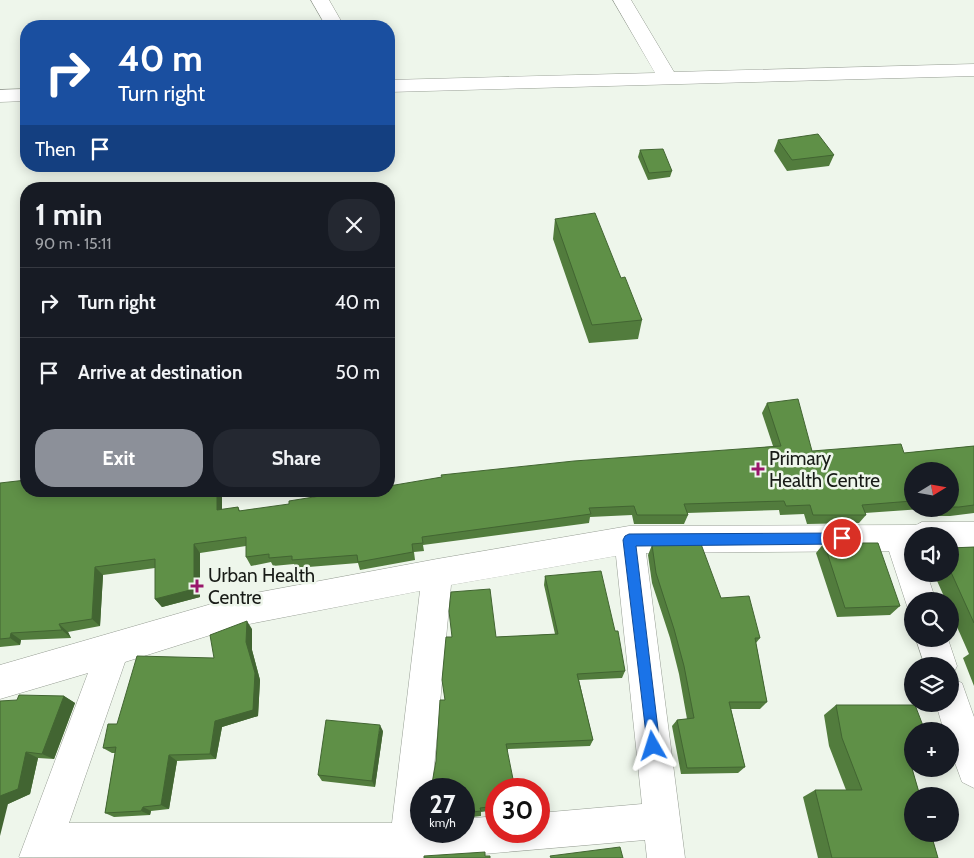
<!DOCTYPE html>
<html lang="en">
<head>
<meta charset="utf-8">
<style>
	:root { --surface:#171b24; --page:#242831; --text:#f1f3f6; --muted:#9ea1a6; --line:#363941; --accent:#8c9099 }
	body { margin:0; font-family:Cabin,sans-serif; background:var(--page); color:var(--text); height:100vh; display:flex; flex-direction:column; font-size:19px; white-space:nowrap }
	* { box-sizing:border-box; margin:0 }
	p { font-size:16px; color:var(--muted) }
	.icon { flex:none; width:28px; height:28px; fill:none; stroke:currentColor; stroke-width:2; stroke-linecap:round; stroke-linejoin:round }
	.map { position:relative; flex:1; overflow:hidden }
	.details { position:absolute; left:20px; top:182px; width:375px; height:315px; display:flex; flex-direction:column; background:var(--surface); border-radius:20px; box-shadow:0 2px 12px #0003 }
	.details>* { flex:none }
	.hud { position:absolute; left:20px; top:20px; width:375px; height:152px; border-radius:20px; box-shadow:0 2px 12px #0003; background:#1a4fa0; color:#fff; overflow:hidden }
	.needle { width:32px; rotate:79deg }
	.tools { position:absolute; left:904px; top:462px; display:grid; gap:10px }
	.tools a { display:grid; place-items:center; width:55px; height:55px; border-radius:50%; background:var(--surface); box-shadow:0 2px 12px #0003; font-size:25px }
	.speed { position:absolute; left:410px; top:778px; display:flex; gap:10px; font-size:25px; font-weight:700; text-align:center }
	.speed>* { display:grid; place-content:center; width:65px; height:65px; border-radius:50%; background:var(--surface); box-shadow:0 2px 12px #0003; line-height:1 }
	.speed small { font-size:12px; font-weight:400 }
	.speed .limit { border:8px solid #d22; background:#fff; color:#111 }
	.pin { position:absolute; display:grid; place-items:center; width:42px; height:42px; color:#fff; margin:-21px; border:2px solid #fff; border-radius:50%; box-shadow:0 1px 5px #0007 }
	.me { position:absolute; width:55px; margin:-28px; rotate:354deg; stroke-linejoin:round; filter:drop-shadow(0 0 4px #0008) }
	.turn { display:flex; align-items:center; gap:18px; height:105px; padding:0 15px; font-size:22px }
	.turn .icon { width:65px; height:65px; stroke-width:2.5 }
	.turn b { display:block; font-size:35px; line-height:42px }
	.then { display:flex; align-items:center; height:48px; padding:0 15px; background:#0003; gap:10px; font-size:19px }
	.round { display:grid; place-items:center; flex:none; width:52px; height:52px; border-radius:20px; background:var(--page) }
	.headline { display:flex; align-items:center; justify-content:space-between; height:85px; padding:0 15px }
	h1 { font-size:30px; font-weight:700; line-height:38px }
	.cta { display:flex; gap:10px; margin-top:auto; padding:10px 15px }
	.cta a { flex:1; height:58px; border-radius:20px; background:var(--accent); color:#fff; font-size:20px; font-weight:700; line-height:58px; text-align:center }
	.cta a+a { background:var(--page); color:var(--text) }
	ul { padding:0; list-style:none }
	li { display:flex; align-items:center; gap:15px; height:70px; padding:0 15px; border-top:1px solid var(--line) }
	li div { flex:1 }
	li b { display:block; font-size:19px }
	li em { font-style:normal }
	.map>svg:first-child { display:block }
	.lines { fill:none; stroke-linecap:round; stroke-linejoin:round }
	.street-casing { stroke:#969d93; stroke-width:1 }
	.street { fill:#fff; fill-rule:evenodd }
	.wall { fill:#527c3d; fill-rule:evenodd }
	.shaded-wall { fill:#426532 }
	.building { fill:#5f9047; stroke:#426532 }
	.route { fill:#1a73e8; stroke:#114b97 }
	.poi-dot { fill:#99166b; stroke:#eef6eb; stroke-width:2 }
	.labels { text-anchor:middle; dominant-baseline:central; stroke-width:5; stroke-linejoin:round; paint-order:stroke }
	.poi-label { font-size:19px; fill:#181b17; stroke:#eef6eb; text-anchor:start }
</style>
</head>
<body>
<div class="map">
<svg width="974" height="858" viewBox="0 0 974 858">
	<rect width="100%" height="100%" fill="#eef6eb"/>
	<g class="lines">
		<defs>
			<path id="street" d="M 311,0 L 329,0 L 344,26 L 326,26 Z
				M 613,0 L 631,0 L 674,72 L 974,64 L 974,76 L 389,92 L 389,80 L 655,73 Z
				M 26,89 L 26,101 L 0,102 L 0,90 Z
				M 922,522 L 974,522 L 974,550 L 950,550 L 950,536 L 912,536 L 912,574 L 927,574 L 936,601 L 912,601 L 912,613 L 909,612 L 889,551 L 646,553 L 685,858 L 647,858 L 645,840 L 437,858 L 19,857 L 88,673 L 0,699 L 0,665 L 239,596 L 437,559 L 629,526 L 916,525 ZM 616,556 L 642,804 L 539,813 L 539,831 L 496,831 L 496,816 L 464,819 L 464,831 L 421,831 L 421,789 L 432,789 L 451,585 ZM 420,591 L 392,823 L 69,823 L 125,662 L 239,626 Z
				M 916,639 L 948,639 L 957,666 L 951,678 L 962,683 L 974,717 L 974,788 L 962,782 L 950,749 L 950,731 L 944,731 L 936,704 L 950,704 L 950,666 L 925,666 Z"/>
		</defs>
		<!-- street casing -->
		<use href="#street" class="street-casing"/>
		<!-- street -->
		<use href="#street" class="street"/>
	</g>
	<!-- wall -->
	<path class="wall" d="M 778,140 L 834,155 L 829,166 L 787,171 L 774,151 Z
		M 640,150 L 672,171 L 670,177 L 648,180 L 638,157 Z
		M 555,219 L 621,278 L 642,320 L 638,339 L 589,343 L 553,239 Z
		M 767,403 L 812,451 L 904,453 L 974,446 L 974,513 L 950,516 L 925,516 L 922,509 L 865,513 L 866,515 L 859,523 L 807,524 L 804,514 L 780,515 L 779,510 L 687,513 L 688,515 L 684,524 L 634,524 L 632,515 L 590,517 L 589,523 L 423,545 L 424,551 L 414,552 L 415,560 L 360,570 L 358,563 L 296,568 L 294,564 L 273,566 L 271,562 L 251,566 L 246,557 L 246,546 L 200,553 L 200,597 L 162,607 L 155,599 L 155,568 L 103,575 L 100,626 L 68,632 L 71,638 L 21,640 L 20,645 L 0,647 L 0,483 L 222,491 L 222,510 L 238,507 L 240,511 L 773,446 L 762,413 ZM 912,471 L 950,471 L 950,509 L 912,509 Z
		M 824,543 L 900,606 L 890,615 L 837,617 L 816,553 Z
		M 652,545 L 721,598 L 760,638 L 756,643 L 767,702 L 760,709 L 731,709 L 745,767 L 738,773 L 681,774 L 672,726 L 677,720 L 687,719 L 679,674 L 670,638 L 652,583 L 648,555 Z
		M 974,547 L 974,686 L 963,658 L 969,654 L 950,611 L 950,601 L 946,601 L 934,574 L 950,574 L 950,548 Z
		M 545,576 L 625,671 L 622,678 L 579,680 L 593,740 L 590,746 L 508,749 L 496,789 L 496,810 L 481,812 L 481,816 L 464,818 L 464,789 L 436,761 L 445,700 L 452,637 L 496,637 L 555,634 L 544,585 Z
		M 252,629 L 252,650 L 260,680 L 258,716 L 222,727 L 216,759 L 177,761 L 169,809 L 151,811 L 150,815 L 114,817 L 105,813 L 115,753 L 112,753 L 103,748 L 214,658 Z
		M 64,696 L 75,703 L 54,759 L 38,758 L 30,794 L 8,804 L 17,700 Z
		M 836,705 L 912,731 L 912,765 L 911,765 L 938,858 L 818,858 L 803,797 L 815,790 L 846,790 L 829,746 L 824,715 Z
		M 383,731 L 375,787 L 322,781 L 318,775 Z"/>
	<!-- shaded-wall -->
	<path class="shaded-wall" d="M 217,491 L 222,491 L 222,519 L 217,510 Z
		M 194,544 L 200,553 L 200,597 L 162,607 L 155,599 Z
		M 95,567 L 103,575 L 100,626 L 92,619 Z
		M 247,621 L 252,629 L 252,650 L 260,680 L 258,716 L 222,727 L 216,759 L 210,754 L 215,721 Z
		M 59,624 L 68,632 L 71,638 L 62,630 Z
		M 11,633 L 21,640 L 20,645 L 10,638 Z
		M 64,696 L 75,703 L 54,759 L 42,754 Z
		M 380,725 L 383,731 L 375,787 L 372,781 Z
		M 26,752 L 38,758 L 30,794 L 8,804 L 0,836 L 0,796 Z
		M 169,755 L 177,761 L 169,809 L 161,805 Z
		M 143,807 L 151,811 L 150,815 L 141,811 Z"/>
	<!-- building -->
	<path class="building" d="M 818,134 L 834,155 L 792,160 L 778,140 Z
		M 663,149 L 672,171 L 649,173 L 640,150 Z
		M 595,213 L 621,278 L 625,277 L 642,320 L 592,325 L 555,219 Z
		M 798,399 L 812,451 L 901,444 L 904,453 L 974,446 L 974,505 L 959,507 L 950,507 L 950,471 L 912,471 L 912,501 L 862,505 L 866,515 L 813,515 L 810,505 L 786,506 L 784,501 L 684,504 L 688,515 L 637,515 L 634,506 L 589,508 L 591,514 L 422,537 L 423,543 L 412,544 L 413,552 L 358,562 L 357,555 L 292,560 L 292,556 L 269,558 L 269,554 L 246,557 L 246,537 L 194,544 L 194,589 L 155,599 L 155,559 L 95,567 L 92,619 L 59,624 L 62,630 L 11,633 L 10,638 L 0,639 L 0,483 L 26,480 L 26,491 L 217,491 L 217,510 L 238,507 L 239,511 L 289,504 L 289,501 L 351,491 L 389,491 L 389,486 L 442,477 L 441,475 L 574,461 L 781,446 L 767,403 Z
		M 824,543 L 878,543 L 900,606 L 845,608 Z
		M 701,544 L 721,598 L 749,596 L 760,638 L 755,638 L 767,702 L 729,702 L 745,767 L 687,768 L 677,720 L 694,718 L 684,666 L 674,629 L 656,573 L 652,545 Z
		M 974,547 L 974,623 L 950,570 L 950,548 Z
		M 601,571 L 615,631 L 618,631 L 625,671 L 577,674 L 593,740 L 506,744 L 515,789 L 496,789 L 496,806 L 480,808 L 481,811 L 464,813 L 464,789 L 431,789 L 436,761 L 440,700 L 445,700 L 442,680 L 446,637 L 452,637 L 449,611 L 451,592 L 490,589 L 496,637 L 558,634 L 545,576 Z
		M 247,621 L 246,642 L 255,673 L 253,710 L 215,721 L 210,754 L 169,755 L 161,805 L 143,807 L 141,811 L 105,813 L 116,747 L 103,748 L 108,724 L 117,724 L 137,656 L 214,658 L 210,635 Z
		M 19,695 L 64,696 L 42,754 L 26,752 L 18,789 L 0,796 L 0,701 L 17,700 Z
		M 836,705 L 915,705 L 925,731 L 912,731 L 912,757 L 909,758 L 920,796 L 912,796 L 912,834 L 931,834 L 938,858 L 832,858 L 815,790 L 862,790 L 842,738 Z
		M 326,720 L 380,725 L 372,781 L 318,775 Z
		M 620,847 L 623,858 L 551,858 L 550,856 Z
		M 485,852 L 485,856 L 490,856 L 490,858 L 424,858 L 424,856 Z"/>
	<!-- route -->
	<path class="route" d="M 842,533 L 847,534 L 848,538 L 847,542 L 842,544 L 636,546 L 660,746 L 658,751 L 653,753 L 648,751 L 623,540 L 625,536 L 629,534 Z"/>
	<!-- markers -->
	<g class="poi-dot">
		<path d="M755.5 461.5h5v5h5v5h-5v5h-5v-5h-5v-5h5z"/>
		<path d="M194.5 578.5h5v5h5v5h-5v5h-5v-5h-5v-5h5z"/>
	</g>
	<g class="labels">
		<!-- poi labels -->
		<g class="poi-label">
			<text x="769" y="458">Primary<tspan x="769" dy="22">Health Centre</tspan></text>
			<text x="208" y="575">Urban Health<tspan x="208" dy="22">Centre</tspan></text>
		</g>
	</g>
</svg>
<div class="tools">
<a><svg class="needle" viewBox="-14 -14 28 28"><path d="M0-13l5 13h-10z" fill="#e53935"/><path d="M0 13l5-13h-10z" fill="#9ea1a6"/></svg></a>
<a><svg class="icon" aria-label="sound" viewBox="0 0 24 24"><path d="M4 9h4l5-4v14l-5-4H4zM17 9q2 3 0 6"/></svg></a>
<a><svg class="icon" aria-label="search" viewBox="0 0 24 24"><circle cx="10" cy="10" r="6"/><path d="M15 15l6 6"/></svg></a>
<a><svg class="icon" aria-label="layers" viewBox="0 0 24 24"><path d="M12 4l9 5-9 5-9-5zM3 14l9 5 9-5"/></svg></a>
<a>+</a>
<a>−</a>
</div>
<div class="speed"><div>27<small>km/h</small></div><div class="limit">30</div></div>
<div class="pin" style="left:842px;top:538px;background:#d93025"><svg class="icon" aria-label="arrive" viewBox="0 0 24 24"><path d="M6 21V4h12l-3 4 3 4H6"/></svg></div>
<svg class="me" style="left:653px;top:746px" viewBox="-20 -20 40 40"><path d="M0-17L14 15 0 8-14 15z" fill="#1a73e8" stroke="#fff" stroke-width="4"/></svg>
<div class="hud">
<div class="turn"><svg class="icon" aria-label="right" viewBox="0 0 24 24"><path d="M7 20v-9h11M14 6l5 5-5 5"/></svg><div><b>40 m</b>Turn right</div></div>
<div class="then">Then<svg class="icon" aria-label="arrive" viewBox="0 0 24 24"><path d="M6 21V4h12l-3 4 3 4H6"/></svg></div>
</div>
<section class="details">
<div class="headline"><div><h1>1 min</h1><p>90 m · 15:11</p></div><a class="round"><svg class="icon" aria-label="close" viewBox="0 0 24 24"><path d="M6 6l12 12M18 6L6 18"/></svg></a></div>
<ul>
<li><svg class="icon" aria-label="right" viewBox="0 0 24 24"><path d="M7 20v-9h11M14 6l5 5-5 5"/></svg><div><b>Turn right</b></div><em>40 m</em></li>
<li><svg class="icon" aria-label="arrive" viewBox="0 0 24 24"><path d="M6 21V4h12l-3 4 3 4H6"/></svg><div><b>Arrive at destination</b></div><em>50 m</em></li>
</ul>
<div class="cta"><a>Exit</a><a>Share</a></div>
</section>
</div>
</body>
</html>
